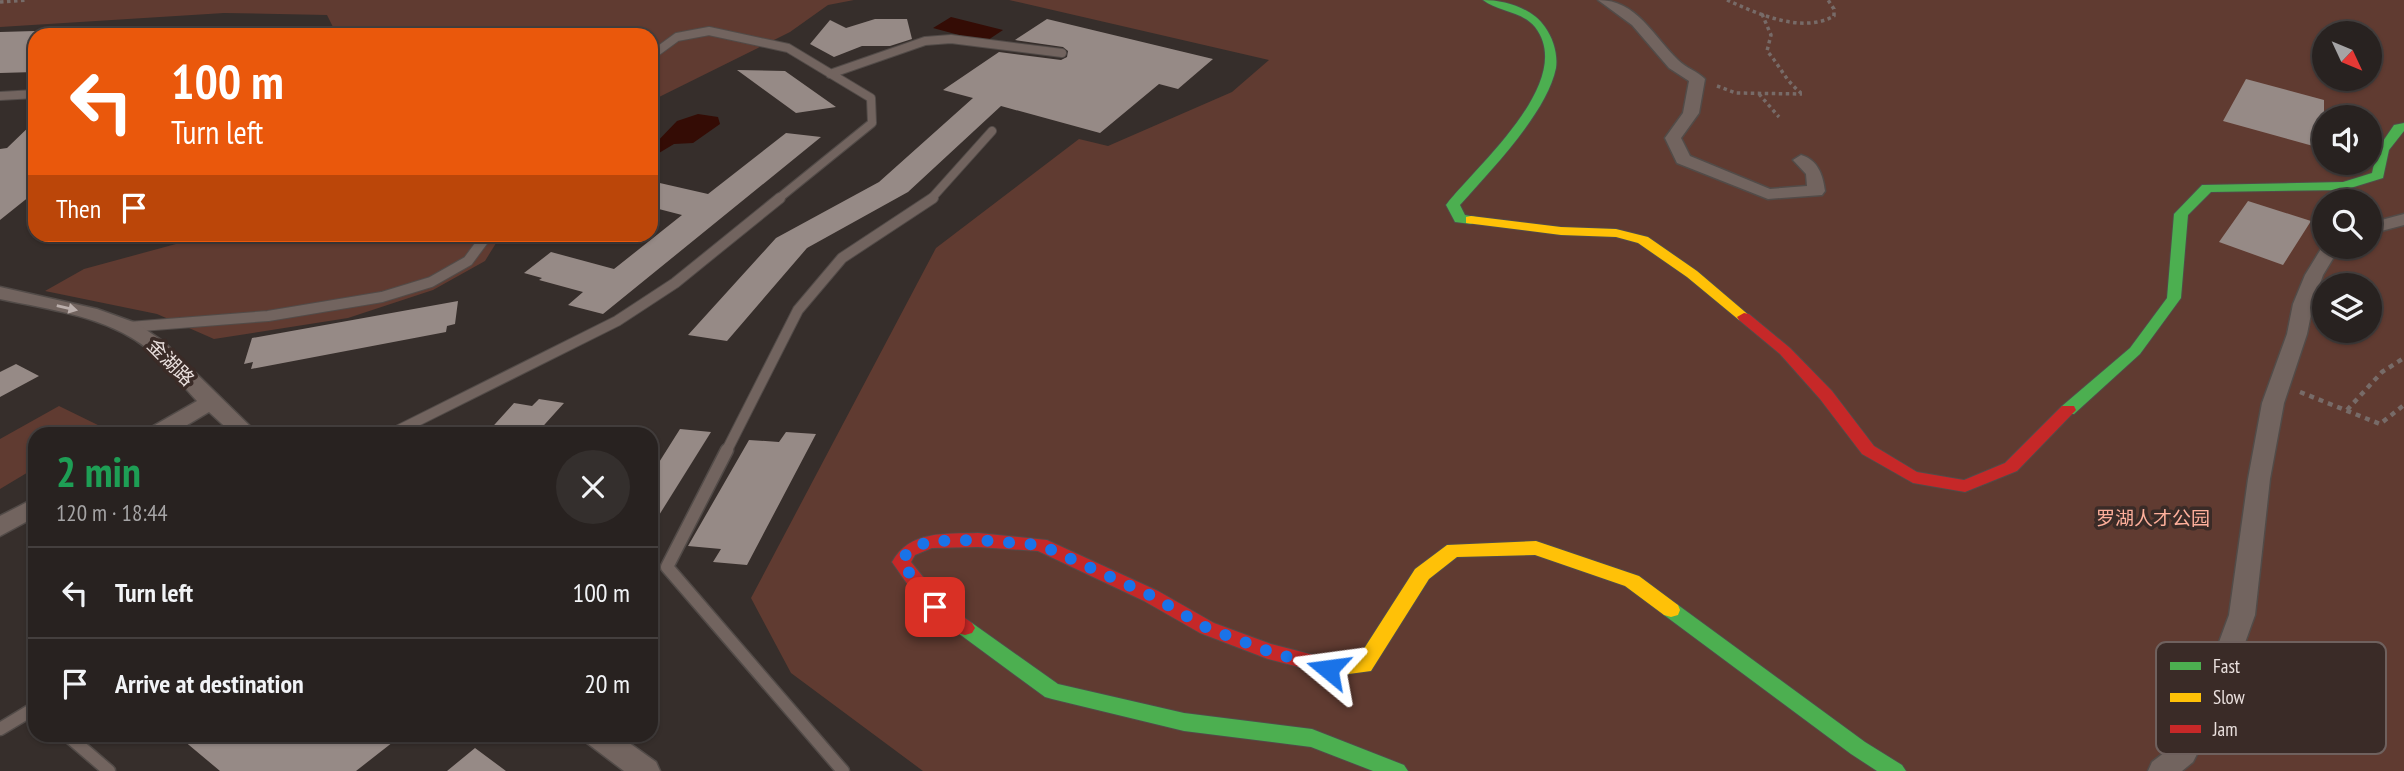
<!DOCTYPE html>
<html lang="en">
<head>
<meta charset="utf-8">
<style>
	:root { --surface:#282220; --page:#342f2d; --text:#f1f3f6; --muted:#a5a4a5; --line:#443f3e }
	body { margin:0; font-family:"PT Sans Narrow","Noto Sans SC",sans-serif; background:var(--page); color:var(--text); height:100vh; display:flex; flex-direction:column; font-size:26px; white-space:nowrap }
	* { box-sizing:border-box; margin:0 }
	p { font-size:23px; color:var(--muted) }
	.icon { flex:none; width:38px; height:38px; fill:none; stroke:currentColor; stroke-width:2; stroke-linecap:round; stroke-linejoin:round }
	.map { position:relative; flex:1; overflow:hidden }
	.sheet { position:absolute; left:28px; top:427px; width:630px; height:315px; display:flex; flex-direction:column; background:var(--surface); border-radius:21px; box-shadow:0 2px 5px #0004,0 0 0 2px var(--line) }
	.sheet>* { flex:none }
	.banner { position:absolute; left:28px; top:28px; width:630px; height:214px; border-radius:21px; box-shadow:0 2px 5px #0004,0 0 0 2px var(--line); background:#ea580c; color:#fff; overflow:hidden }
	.needle { width:46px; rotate:134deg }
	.fabs { position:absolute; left:2312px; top:21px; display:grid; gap:14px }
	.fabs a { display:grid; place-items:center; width:70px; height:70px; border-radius:50%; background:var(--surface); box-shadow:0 2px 5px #0004,0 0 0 2px var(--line); font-size:35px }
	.pin { position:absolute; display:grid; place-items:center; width:60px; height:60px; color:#fff; margin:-30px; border-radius:14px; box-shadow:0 4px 10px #0006 }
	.me { position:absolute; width:77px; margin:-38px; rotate:286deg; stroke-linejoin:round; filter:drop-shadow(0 0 5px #0008) }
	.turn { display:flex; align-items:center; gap:24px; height:147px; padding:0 28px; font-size:32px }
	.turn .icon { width:91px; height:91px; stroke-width:2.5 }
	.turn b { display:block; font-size:49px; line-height:60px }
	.then { display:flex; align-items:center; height:66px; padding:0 28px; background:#0003; gap:14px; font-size:26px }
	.round { display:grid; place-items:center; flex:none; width:74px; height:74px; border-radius:37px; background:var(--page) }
	.headline { display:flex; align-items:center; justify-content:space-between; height:119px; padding:0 28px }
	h1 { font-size:42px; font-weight:700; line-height:52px; color:#1e9e55 }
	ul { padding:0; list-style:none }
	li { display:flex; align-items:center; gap:21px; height:91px; padding:0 28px; border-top:2px solid var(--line) }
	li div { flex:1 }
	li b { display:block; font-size:26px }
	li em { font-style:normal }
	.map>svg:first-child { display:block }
	.green { fill:#603b31; fill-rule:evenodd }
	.water { fill:#340c05 }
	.building { fill:#968a86 }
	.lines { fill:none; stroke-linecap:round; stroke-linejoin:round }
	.lane-far2-casing { stroke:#524b48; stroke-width:10 }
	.lane-far1-casing { stroke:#524b48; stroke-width:12 }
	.lane-casing { stroke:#524b48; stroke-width:15 }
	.street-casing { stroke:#524b48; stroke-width:3 }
	.fast-casing { stroke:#524b48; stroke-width:2 }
	.slow-casing { stroke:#524b48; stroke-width:2 }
	.jam-casing { stroke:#524b48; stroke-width:2 }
	.path-far1 { stroke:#776b68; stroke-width:3.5; stroke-dasharray:3.5 3.5; stroke-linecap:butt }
	.path { stroke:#776b68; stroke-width:4.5; stroke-dasharray:5 5; stroke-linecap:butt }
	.lane-far2 { stroke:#72645f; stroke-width:8 }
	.lane-far1 { stroke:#72645f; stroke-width:10 }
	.lane { stroke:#72645f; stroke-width:12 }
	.street { fill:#72645f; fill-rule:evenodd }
	.fast { fill:#4caf50; fill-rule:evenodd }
	.slow { fill:#ffc107; fill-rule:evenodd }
	.jam { fill:#c62828; fill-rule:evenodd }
	.oneway { fill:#baaeab }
	.route { stroke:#1a73e8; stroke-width:12; stroke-dasharray:0 21.6 }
	.labels { text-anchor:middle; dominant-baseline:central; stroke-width:7; stroke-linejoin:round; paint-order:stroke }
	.street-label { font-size:19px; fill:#eae0de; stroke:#3a2b27 }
	.park-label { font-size:19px; fill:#fdaf9b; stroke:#3a2b27 }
	.key { fill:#3a2b27; stroke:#6f615e; stroke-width:2 }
	.key-label { font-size:19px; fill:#eae0de }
</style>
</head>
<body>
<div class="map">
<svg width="2404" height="771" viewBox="0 0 2404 771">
	<rect width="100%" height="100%" fill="#362e2b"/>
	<!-- green -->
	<path class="green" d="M 0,0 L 854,0 L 828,5 L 790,32 L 651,101 L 651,35 L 337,35 L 327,15 L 224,13 L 0,27 Z
		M 1009,0 L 2404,0 L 2404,771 L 923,771 L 791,673 L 751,598 L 936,248 L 1079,139 L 1108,146 L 1232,92 L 1269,60 ZM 2324,33 L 2370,33 L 2370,79 L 2324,79 ZM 2324,117 L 2370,117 L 2370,163 L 2324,163 ZM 2324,201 L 2370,201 L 2370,247 L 2324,247 ZM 2324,285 L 2370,285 L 2370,331 L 2324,331 Z
		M 209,235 L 501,235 L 485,261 L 433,290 L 348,318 L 214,339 L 157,314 L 45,291 L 84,269 Z
		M 59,406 L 104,428 L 94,434 L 35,434 L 35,468 L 0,489 L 0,439 Z"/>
	<!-- water -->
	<path class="water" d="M 951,17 L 1003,30 L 985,42 L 933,28 Z
		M 698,114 L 718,117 L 720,124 L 693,143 L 674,144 L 659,153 L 651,152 L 651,148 L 677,121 Z"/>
	<!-- building -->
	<path class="building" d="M 875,19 L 907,19 L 912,39 L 890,46 L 862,46 L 834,57 L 810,44 L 830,20 L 846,28 Z
		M 1047,19 L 1213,59 L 1178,89 L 1159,84 L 1100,133 L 1001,106 L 908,192 L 807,248 L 727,341 L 688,335 L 776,238 L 879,182 L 973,98 L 943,90 L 999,52 L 1061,60 L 1067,57 L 1068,51 L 1063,47 L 1015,40 Z
		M 35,31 L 35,72 L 0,73 L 0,32 Z
		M 737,70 L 785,71 L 836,107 L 796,113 Z
		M 2246,79 L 2324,100 L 2324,149 L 2223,121 Z
		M 35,121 L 35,192 L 0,220 L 0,149 L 7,148 Z
		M 786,133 L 821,137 L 603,314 L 568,305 L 583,292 L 539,280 L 542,278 L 524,273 L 551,252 L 614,269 L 682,215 L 651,207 L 651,181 L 708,194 Z
		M 2248,201 L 2311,221 L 2283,265 L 2219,242 Z
		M 458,301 L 455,324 L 447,326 L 446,332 L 251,369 L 253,362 L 244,364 L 252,338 Z
		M 16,364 L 39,376 L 0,397 L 0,372 Z
		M 539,399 L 564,403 L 536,434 L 486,434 L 514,403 L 532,406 Z
		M 680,429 L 711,432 L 651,528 L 651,475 Z
		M 786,432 L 816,434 L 747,565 L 713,562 L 721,549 L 688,546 L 749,440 L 779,442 Z
		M 177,735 L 325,735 L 333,741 L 341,735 L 402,735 L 356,771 L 220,771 Z
		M 475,748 L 506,771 L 447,771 Z"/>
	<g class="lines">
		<defs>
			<path id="lane-far2" d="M 651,56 L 677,37 L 709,31 L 788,48 L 871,98 L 872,123 L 778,199
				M 830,74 L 925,41 L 951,39 L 1062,53
				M 0,96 L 35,94
				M 931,199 L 992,131"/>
			<path id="lane-far1" d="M 129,327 L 268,316 L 382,297 L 431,282 L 468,261 L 488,234
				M 391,434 L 617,321 L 675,283 L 780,198
				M 726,452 L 798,310 L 842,258 L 933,198"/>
			<path id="lane" d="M 727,450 L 667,567 L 843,771
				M 0,729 L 35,708
				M 67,735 L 109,771"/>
			<path id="street" d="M 1598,0 C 1637,0 1653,36 1678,60 C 1686,68 1697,71 1705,79 L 1699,113 L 1681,138 L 1690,156 L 1770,189 L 1807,186 L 1806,174 L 1793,160 L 1801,155 C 1818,160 1823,175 1825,191 L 1822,195 L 1768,199 L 1677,163 L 1665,138 L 1683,113 L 1689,81 L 1669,68 L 1632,25 Z
				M 2404,214 L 2404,225 L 2370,234 L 2370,223 Z
				M 2324,244 L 2324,247 L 2340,247 L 2323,275 L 2313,304 L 2307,334 L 2284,403 L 2270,479 L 2255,615 L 2224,701 L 2193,762 L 2182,771 L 2148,771 L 2152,762 L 2173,746 L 2198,699 L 2229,615 L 2248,479 L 2262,403 L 2287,334 L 2293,304 L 2305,275 Z
				M 0,287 L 97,309 L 136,323 L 164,342 L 258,434 L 233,434 L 209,412 L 172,434 L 145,434 L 148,429 L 197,401 C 181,384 166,363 148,349 C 106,316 51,310 0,299 Z
				M 35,498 L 35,517 L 0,536 L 0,516 Z
				M 583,735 L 618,735 L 656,762 L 660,771 L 624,771 L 587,743 Z"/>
			<path id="fast" d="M 1483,0 C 1505,0 1532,8 1545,27 C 1553,38 1558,54 1556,68 C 1547,113 1490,171 1460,205 L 1465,215 L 1476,217 L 1478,220 L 1471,224 L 1455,222 L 1446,205 C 1476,166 1577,81 1535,27 C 1522,11 1498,12 1483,0 Z
				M 2404,123 L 2404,131 L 2389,150 L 2383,178 L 2344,190 L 2211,192 L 2188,215 L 2181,298 L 2140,354 L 2074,414 L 2062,414 L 2060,410 L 2062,406 L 2130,348 L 2167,298 L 2174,214 L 2202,185 L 2343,182 L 2372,173 L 2377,150 L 2394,125 Z
				M 1671,603 L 1678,605 L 1865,742 L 1902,765 L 1906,771 L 1877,771 L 1851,754 L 1664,615 L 1662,610 L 1664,605 Z
				M 965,621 L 972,623 L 1058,684 L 1184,713 L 1312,729 L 1404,765 L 1408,771 L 1373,771 L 1311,747 L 1184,731 L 1052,699 L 1045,697 L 958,633 L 955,628 L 958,623 Z"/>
			<path id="slow" d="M 1471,216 L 1561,227 L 1616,229 L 1648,237 L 1697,271 L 1751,317 L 1744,321 L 1739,320 L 1687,277 L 1638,243 L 1616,237 L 1561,235 L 1466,223 L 1466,217 Z
				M 1536,541 L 1639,576 L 1678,605 L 1680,610 L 1678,615 L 1671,617 L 1664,615 L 1625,586 L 1535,555 L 1457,557 L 1429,579 L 1371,671 L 1334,676 L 1327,674 L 1324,668 L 1327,662 L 1358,658 L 1415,569 L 1447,545 Z"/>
			<path id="jam" d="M 1744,313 L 1749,314 L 1790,348 L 1832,391 L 1874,446 L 1917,472 L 1964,480 L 2005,463 L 2062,406 L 2074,406 L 2076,410 L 2017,471 L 1965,492 L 1913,483 L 1862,454 L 1820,399 L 1780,354 L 1739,320 L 1737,317 Z
				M 978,533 L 1047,540 L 1158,591 L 1214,623 L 1271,644 L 1341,662 L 1344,668 L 1341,674 L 1334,676 L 1268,659 L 1200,633 L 1144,601 L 1038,551 L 978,547 L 932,548 L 915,555 L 911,562 L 944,603 L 972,623 L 975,628 L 972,633 L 965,635 L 958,633 L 922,605 L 892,562 C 910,530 945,534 978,533 Z"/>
		</defs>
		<!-- lane-far2 casing -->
		<use href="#lane-far2" class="lane-far2-casing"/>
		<!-- lane-far1 casing -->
		<use href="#lane-far1" class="lane-far1-casing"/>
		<!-- lane casing -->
		<use href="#lane" class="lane-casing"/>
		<!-- street casing -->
		<use href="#street" class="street-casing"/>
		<!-- fast casing -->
		<use href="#fast" class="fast-casing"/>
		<!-- slow casing -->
		<use href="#slow" class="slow-casing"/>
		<!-- jam casing -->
		<use href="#jam" class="jam-casing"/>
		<!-- path-far1 -->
		<path class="path-far1" d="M 1727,0 C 1758,14 1802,34 1834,16 L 1834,9 L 1828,0
			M 0,2 L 27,0
			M 1762,14 L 1771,35 L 1767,51 C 1781,67 1784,79 1801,93
			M 1717,86 L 1736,93 L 1802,94
			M 1759,94 L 1779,117"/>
		<!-- path -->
		<path class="path" d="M 2300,392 L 2380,424 L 2404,405
			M 2347,410 L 2382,372 L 2404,358"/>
		<!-- lane-far2 -->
		<use href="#lane-far2" class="lane-far2"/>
		<!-- lane-far1 -->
		<use href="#lane-far1" class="lane-far1"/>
		<!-- lane -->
		<use href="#lane" class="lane"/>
		<!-- street -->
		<use href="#street" class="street"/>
		<!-- fast -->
		<use href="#fast" class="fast"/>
		<!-- slow -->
		<use href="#slow" class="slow"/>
		<!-- jam -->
		<use href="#jam" class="jam"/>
	</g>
	<!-- one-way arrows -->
	<defs><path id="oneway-solid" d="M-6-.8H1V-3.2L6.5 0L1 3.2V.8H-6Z" transform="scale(1.75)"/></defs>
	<use class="oneway" href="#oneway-solid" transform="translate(67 308) rotate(13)"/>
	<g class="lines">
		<!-- route -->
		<path class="route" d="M 935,607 L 901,562 L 909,550 L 930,541 L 978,540 L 1041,545 L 1152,596 L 1207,628 L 1268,651 L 1328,669"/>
	</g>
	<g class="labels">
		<!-- street labels -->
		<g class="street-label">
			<text transform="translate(171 362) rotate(45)">金湖路</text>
		</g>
		<!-- park labels -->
		<g class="park-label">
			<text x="2153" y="518">罗湖人才公园</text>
		</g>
	</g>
	<!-- legend -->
	<rect x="2156" y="642" width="230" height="112" rx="10" class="key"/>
	<rect x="2170" y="662" width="31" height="8" fill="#4caf50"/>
	<rect x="2170" y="693" width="31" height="9" fill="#ffc107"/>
	<rect x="2170" y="725" width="31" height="8" fill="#c62828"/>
	<g class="key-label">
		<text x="2213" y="673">Fast</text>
		<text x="2213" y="704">Slow</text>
		<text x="2213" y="736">Jam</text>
	</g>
</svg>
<div class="fabs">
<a><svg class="needle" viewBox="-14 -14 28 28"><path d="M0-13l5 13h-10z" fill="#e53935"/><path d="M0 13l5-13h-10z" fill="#a5a4a5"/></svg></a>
<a><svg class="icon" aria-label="sound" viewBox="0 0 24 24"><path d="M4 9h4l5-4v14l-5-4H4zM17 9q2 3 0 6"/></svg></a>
<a><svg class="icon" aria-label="search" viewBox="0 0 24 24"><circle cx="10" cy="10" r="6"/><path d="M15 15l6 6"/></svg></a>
<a><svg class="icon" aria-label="layers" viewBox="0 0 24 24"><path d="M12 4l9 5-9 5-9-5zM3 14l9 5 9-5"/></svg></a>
</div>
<div class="pin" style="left:935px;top:607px;background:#d93025"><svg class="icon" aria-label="arrive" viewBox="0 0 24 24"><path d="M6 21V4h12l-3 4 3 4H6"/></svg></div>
<svg class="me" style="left:1328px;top:669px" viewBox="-20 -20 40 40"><path d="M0-17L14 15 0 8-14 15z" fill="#1a73e8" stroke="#fff" stroke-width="4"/></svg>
<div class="banner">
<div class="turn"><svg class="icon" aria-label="left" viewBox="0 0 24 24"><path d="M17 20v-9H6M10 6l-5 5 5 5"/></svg><div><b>100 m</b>Turn left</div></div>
<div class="then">Then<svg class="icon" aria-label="arrive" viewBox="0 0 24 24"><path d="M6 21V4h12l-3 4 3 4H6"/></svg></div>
</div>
<section class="sheet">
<div class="headline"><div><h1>2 min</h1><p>120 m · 18:44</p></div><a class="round"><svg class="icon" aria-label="close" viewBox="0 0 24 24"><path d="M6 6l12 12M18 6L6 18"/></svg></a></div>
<ul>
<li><svg class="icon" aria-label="left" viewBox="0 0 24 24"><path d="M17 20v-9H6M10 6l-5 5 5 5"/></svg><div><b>Turn left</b></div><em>100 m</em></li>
<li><svg class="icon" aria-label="arrive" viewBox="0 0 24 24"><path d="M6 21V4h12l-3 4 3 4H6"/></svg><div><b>Arrive at destination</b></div><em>20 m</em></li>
</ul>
</section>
</div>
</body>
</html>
